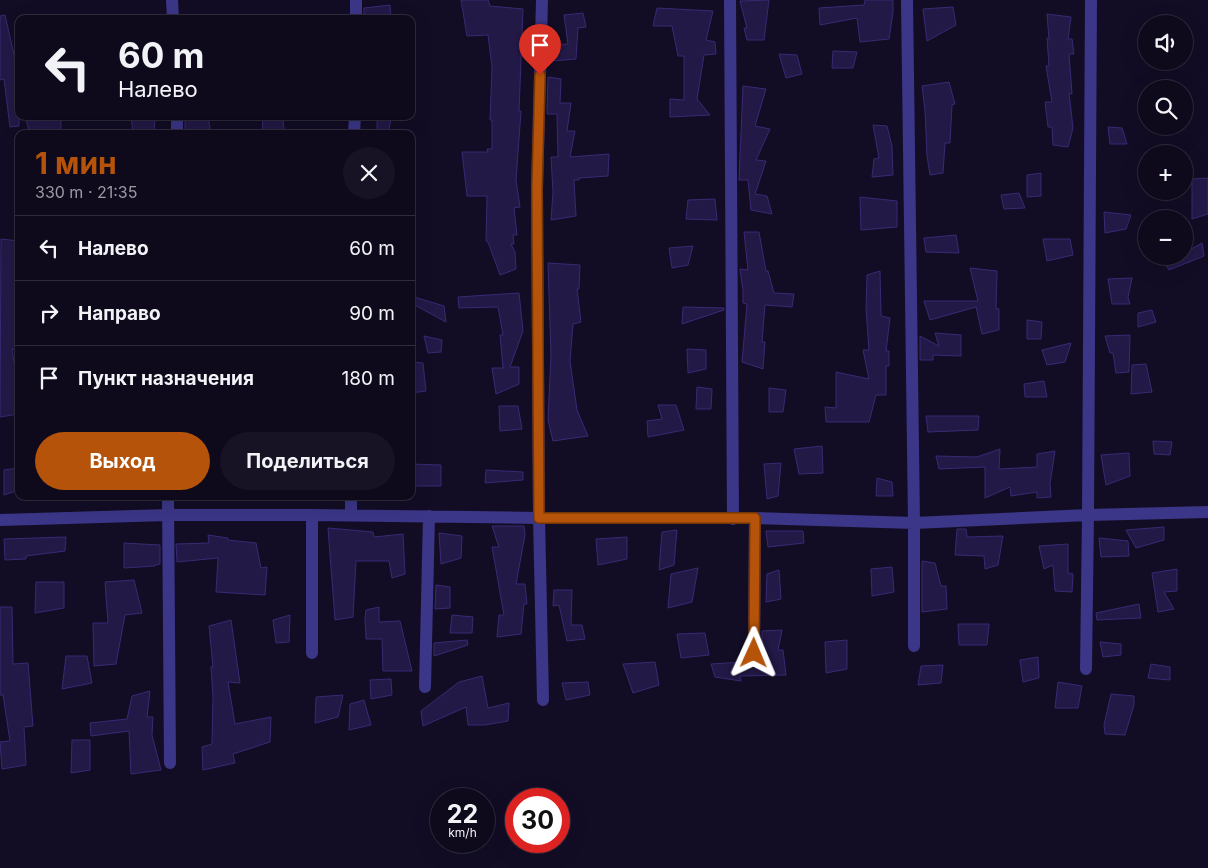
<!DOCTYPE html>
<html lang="ru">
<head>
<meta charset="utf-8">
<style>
	:root { --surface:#0e0a1c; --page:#171325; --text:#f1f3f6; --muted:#9b9aa3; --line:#2e2b3b; --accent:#b45309 }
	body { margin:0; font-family:Inter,sans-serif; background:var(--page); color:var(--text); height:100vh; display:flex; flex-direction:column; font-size:19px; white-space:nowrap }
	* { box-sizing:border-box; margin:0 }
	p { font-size:16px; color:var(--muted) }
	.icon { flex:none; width:28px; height:28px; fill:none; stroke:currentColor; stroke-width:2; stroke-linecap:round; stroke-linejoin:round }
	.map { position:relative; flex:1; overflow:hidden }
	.details { position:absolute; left:15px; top:130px; width:400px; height:370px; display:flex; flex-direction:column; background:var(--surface); border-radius:10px; box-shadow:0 5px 20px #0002,0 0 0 1px var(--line) }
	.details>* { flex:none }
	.guide { position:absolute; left:15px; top:15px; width:400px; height:105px; border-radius:10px; box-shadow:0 5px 20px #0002,0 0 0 1px var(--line); background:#0e0a1c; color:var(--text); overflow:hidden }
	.tools { position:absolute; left:1138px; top:15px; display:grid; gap:10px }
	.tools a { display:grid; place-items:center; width:55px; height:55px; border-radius:50%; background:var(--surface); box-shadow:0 5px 20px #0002,0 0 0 1px var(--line); font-size:25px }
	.speed { position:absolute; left:430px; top:788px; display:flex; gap:10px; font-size:25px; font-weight:700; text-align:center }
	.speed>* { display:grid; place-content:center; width:65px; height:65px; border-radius:50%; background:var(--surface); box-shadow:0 5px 20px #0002,0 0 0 1px var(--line); line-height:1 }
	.speed small { font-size:12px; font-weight:400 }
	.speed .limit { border:8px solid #d22; background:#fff; color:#111 }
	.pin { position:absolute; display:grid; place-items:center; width:42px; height:42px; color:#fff; margin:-51px -21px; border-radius:50% 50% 50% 0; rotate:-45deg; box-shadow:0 0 5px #0007 }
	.pin .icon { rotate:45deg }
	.me { position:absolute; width:55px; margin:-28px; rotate:1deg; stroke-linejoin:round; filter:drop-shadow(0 0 4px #0008) }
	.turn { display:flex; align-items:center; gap:18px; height:105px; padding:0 20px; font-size:22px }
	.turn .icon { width:65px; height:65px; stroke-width:2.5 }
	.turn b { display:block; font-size:35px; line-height:42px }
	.round { display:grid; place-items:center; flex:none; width:52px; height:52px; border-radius:26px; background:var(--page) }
	.overview { display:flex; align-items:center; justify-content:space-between; height:85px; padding:0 20px }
	h1 { font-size:30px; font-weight:700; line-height:38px; color:var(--accent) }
	.action { display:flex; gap:10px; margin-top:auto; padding:10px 20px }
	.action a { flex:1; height:58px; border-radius:30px; background:var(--accent); color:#fff; font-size:20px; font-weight:700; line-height:58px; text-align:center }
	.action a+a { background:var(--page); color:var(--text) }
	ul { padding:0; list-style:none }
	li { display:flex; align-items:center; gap:15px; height:65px; padding:0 20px; border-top:1px solid var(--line) }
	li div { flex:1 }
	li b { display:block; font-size:19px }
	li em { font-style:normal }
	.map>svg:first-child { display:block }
	.building { fill:#231947; stroke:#3a2974 }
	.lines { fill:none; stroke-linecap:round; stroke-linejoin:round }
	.minor { stroke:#3b3687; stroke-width:12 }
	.route-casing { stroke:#753606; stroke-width:12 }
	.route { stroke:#b45309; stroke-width:9 }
</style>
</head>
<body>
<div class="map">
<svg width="1208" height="868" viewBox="0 0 1208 868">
	<rect width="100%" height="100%" fill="#120d25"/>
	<!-- building -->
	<path class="building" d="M 461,0 L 488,0 L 490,6 L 523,9 L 519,111 L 521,111 L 516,180 L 520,207 L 514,208 L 517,235 L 513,235 L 514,244 L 511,244 L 515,252 L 516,269 L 500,275 L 488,242 L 486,241 L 487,196 L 467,196 L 462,152 L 488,152 L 487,149 L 492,149 L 492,120 L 490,120 L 492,67 L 488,35 L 467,36 Z
		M 769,0 L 764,40 L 747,40 L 744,28 L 747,28 L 740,1 Z
		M 865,0 L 893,0 L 893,12 L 889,39 L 860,42 L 857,18 L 820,25 L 819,8 L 864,5 Z
		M 390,5 L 391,19 L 364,19 L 364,8 Z
		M 953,7 L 956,25 L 927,41 L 923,9 Z
		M 657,8 L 713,11 L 706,40 L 715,42 L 716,54 L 704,55 L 697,99 L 710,115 L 670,117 L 670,99 L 684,100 L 684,56 L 678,56 L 672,26 L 653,26 Z
		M 583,13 L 586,27 L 578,28 L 576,59 L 552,61 L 552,45 L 568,44 L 564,15 Z
		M 1047,14 L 1071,17 L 1068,39 L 1072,39 L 1074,54 L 1069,54 L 1072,94 L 1069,93 L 1073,128 L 1068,147 L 1053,145 L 1052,127 L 1048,127 L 1045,102 L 1052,102 L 1046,66 L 1049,66 L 1047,38 L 1049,39 Z
		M 5,15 L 15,59 L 19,59 L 19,126 L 10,127 L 4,79 L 0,80 L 0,16 Z
		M 833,51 L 857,52 L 853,68 L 832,68 Z
		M 779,54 L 797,55 L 802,74 L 786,78 Z
		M 548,77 L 561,79 L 560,103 L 571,103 L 567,131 L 575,131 L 570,157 L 609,154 L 608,176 L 579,178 L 579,180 L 574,180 L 576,216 L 551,220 L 553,192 L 551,157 L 558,157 L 557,114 L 547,114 Z
		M 949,82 L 955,104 L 952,105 L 950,143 L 945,143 L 943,173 L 930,175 L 927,156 L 925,110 L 922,86 Z
		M 743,86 L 766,89 L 755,126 L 770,129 L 756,160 L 766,161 L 755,194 L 767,196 L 772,214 L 751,210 L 748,180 L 739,180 Z
		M 25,116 L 61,116 L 61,134 L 30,134 Z
		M 131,116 L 155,116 L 154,134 L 133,134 Z
		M 263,116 L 283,116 L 284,133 L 262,134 Z
		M 208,117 L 211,134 L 185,134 L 185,118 Z
		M 377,119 L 391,119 L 388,134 L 377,134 Z
		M 873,125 L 887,126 L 892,146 L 893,175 L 872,177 L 874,159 L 879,158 Z
		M 1108,127 L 1122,128 L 1127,144 L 1110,144 Z
		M 1041,173 L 1041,196 L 1027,197 L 1027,175 Z
		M 1208,178 L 1208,214 L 1192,219 L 1192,179 Z
		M 1019,193 L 1025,208 L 1004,209 L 1001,195 Z
		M 860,197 L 897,201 L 897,227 L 861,230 Z
		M 715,199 L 717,220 L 686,219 L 688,200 Z
		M 1104,212 L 1131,215 L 1126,229 L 1105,233 Z
		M 744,232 L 759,232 L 766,271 L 768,271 L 774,293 L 794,294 L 792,307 L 765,305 L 762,342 L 765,342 L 763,369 L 742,362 L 747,304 L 743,303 L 743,291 L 740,269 L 748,270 Z
		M 956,235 L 959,253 L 926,252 L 924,238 Z
		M 1,239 L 19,241 L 19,350 L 12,349 L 18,387 L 16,386 L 19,414 L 0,417 Z
		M 1043,239 L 1070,239 L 1073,255 L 1047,261 Z
		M 1202,243 L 1204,256 L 1169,270 L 1165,263 L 1177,256 L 1184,256 L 1184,253 Z
		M 693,246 L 688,265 L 672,268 L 669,248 Z
		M 548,263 L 580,265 L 579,289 L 577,289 L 581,322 L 573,324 L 570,361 L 577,410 L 588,436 L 553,441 L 548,420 L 551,355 Z
		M 970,268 L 997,271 L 996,308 L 999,309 L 999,330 L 982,334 L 976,307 L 930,320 L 924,301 L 978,301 Z
		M 880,271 L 881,316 L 890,318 L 886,351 L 889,351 L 889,366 L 886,366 L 886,395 L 876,395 L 869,422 L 826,422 L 825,407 L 836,408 L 836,372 L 869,379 L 863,350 L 869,350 L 866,308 L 867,275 Z
		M 1132,278 L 1128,297 L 1130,304 L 1112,304 L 1108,279 Z
		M 519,293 L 523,331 L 510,367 L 519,367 L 519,384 L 496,394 L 492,368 L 503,368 L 500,335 L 503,335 L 498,307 L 459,308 L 458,297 Z
		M 411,296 L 444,306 L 446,322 L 411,303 Z
		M 683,307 L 724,308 L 724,310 L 682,324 Z
		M 1152,310 L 1156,322 L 1138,327 L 1138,313 Z
		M 1027,320 L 1042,322 L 1041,339 L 1027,339 Z
		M 935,333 L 961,335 L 961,356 L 933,355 L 933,360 L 920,360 L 920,336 L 939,346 Z
		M 1130,335 L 1129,372 L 1116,373 L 1113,353 L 1110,353 L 1105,336 Z
		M 424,336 L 442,340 L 441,352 L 428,353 Z
		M 1071,343 L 1065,362 L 1047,365 L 1042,350 Z
		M 687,349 L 706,350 L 706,369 L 688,373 Z
		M 411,362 L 423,363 L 426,391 L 411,393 Z
		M 1146,364 L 1152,392 L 1131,394 L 1132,365 Z
		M 1044,381 L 1047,397 L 1025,397 L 1024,384 Z
		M 697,387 L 712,389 L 711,409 L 696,409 Z
		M 769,388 L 786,390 L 783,412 L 769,412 Z
		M 658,405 L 676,405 L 684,430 L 648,437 L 647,421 L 662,419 Z
		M 499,406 L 518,406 L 522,429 L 500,431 Z
		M 926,416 L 979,416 L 978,430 L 928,432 Z
		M 1153,441 L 1172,442 L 1170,455 L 1154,454 Z
		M 822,446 L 823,473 L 799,474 L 794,449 Z
		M 1000,449 L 999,469 L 1037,467 L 1037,454 L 1055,451 L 1050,484 L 1051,497 L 1037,498 L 1037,492 L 1011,496 L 1010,487 L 985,498 L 985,467 L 939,469 L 936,456 L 977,457 Z
		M 1129,453 L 1130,476 L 1106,485 L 1101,455 Z
		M 781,463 L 778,496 L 767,499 L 764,464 Z
		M 411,464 L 441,465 L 441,486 L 411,486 Z
		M 19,468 L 19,490 L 4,495 L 4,470 Z
		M 486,470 L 523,472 L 523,480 L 485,483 Z
		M 877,478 L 892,482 L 893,496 L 876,496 Z
		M 492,526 L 524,526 L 525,535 L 516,584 L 525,584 L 527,604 L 524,604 L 521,634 L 497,637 L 499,615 L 504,615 L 492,547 L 499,547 Z
		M 1164,527 L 1164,540 L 1136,548 L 1126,530 Z
		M 328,528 L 373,532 L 374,537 L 403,534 L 405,574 L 392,578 L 389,561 L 356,561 L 353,617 L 335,620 Z
		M 957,529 L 966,529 L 967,537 L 1003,536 L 998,565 L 985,569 L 984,556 L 955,555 Z
		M 677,530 L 674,565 L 659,570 L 662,532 Z
		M 766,531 L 803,531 L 804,543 L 768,547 Z
		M 439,533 L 462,536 L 461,558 L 441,564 Z
		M 208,535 L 228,538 L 228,540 L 256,543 L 261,568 L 267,567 L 265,595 L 216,592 L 218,558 L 177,562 L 176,544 L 209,543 Z
		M 66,537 L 65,551 L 26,556 L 26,559 L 5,560 L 4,539 Z
		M 627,537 L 627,559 L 598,565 L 596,539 Z
		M 1099,538 L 1128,541 L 1129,556 L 1101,557 Z
		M 124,543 L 160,545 L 160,564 L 155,565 L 155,566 L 124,568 Z
		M 1068,544 L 1068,573 L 1073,574 L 1072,592 L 1055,591 L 1053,565 L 1044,569 L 1039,546 Z
		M 922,561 L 935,563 L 941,586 L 946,586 L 947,609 L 922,612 Z
		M 892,567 L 894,592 L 872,596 L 871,569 Z
		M 698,568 L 692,602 L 668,608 L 671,574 Z
		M 1177,569 L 1177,591 L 1164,592 L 1174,609 L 1158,612 L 1152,573 Z
		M 779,570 L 781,599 L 766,602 L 767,574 Z
		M 134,580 L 142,613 L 125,615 L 116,664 L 94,666 L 93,623 L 108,623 L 105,582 Z
		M 36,582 L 64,582 L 64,608 L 35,613 Z
		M 436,585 L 450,587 L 450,608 L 435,609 Z
		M 554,590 L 572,590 L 571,625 L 582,625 L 585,639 L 567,641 L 559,605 L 553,606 Z
		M 1139,604 L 1141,618 L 1097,620 L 1096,613 Z
		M 0,607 L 12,607 L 13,664 L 28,663 L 33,726 L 24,727 L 26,765 L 2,769 L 0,742 L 10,741 L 3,695 L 0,695 Z
		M 379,607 L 379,622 L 400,621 L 412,671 L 383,671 L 382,639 L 366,639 L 365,618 L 366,610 Z
		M 290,615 L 289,642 L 276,643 L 273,620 Z
		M 452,615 L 473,617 L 472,633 L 450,633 Z
		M 231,620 L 240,683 L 228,682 L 235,724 L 271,717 L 270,742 L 233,754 L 235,763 L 203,770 L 202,747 L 212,744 L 213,696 L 211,667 L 213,667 L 209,626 Z
		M 958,624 L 989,624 L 987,645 L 959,645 Z
		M 782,630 L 778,650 L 783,650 L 786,675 L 740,676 L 741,681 L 715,677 L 711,664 L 759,661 L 762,653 L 762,631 Z
		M 705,633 L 709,655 L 681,658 L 677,634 Z
		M 467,640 L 468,645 L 434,656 L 434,643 Z
		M 847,640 L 847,669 L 826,673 L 825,642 Z
		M 1100,642 L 1121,644 L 1121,655 L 1103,657 Z
		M 66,656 L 87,656 L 92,683 L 62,689 Z
		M 1038,657 L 1039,678 L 1023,682 L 1020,660 Z
		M 655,662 L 659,685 L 633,693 L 623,664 Z
		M 1151,664 L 1170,667 L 1170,680 L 1148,678 Z
		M 943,665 L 941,683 L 918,685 L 921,666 Z
		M 482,676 L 488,708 L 509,703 L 508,721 L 485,725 L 468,725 L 466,707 L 423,726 L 421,711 L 459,682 Z
		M 391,679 L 392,695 L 371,699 L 370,680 Z
		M 588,682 L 590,695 L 566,700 L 562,683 Z
		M 1058,682 L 1082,686 L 1078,708 L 1055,708 Z
		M 150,691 L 147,717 L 153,717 L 152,735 L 161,770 L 131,774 L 129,731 L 91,736 L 90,723 L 127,719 L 132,696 Z
		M 1111,694 L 1134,696 L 1134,705 L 1125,735 L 1105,734 L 1104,725 Z
		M 343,695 L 338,717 L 315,723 L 316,697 Z
		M 364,700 L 371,725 L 349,730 L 350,704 Z
		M 72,740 L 90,740 L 90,770 L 71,773 Z"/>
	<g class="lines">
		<!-- minor -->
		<path class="minor" d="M 172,0 L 173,19
			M 542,0 L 537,188 L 539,518 L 543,700
			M 730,0 L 733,519
			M 907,0 L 914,523 L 914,646
			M 356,19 L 356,0
			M 177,134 L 177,116
			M 354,134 L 355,116
			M 168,496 L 170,763
			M 351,515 L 351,496
			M 0,520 L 168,515 L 312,515 L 539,518 L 755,518 L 914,523 L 1088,515 L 1208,512
			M 312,653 L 312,515
			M 754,653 L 755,518
			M 1086,669 L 1088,515 L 1091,0
			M 425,687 L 429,516"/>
	</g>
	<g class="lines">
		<defs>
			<path id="route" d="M 540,75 L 537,188 L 539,518 L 755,518 L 754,653"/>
		</defs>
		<!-- route casing -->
		<use href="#route" class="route-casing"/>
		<!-- route -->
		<use href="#route" class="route"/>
	</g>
</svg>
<div class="tools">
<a><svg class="icon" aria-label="sound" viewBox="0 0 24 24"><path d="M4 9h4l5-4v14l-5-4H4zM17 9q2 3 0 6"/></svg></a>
<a><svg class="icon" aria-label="search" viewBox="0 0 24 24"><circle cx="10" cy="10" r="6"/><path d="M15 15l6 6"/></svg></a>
<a>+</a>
<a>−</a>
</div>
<div class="speed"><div>22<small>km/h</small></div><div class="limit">30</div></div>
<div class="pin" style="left:540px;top:75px;background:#d93025"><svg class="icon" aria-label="arrive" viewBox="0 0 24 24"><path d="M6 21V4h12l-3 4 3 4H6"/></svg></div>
<svg class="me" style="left:754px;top:653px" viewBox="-20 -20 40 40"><path d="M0-17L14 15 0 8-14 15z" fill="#b45309" stroke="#fff" stroke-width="4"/></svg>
<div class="guide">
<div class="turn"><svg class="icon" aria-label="left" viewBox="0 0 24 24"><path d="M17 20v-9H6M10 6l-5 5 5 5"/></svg><div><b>60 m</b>Налево</div></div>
</div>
<section class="details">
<div class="overview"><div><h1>1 мин</h1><p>330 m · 21:35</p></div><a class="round"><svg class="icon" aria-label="close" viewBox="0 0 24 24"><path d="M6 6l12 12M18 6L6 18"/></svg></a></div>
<ul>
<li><svg class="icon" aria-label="left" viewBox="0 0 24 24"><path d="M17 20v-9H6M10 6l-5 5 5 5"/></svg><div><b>Налево</b></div><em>60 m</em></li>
<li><svg class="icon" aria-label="right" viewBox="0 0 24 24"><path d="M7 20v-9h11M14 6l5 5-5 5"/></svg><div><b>Направо</b></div><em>90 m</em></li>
<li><svg class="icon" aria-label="arrive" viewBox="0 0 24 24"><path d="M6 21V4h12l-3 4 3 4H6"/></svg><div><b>Пункт назначения</b></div><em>180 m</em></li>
</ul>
<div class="action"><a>Выход</a><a>Поделиться</a></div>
</section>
</div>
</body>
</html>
